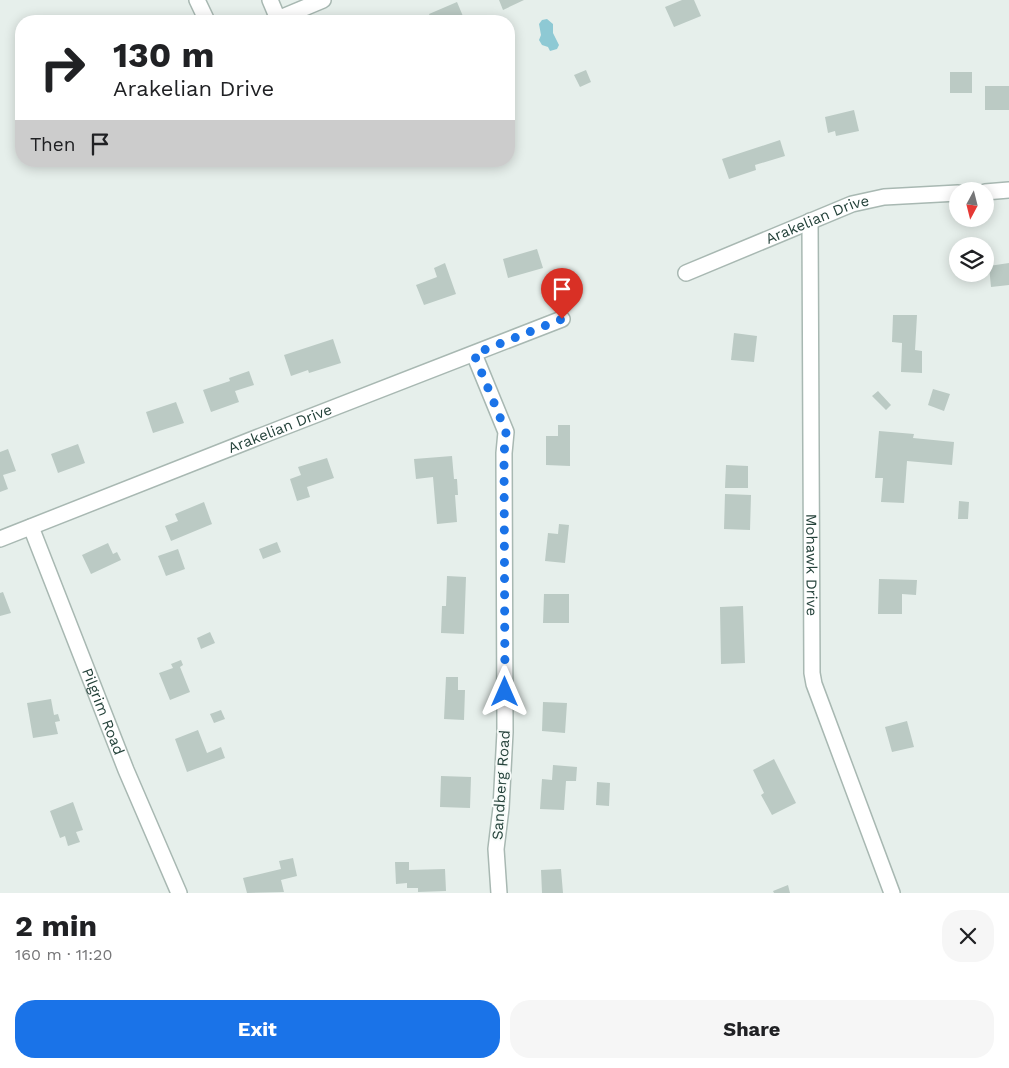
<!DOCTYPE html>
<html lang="en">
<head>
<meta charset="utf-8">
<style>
	:root { --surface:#fff; --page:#f6f6f6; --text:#202124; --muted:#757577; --accent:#1a73e8 }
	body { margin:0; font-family:"Work Sans",sans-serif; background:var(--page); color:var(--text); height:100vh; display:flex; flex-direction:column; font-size:19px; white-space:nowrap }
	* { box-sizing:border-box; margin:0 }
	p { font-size:16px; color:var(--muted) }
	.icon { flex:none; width:28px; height:28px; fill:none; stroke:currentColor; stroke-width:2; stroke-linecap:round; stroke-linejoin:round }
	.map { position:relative; height:893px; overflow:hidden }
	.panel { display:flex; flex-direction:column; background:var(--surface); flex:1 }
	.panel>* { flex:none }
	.top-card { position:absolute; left:15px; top:15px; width:500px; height:152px; border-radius:20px; box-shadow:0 2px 12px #0003; background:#fff; color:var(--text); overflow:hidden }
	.needle { width:32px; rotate:187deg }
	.buttons { position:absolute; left:949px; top:182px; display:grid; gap:10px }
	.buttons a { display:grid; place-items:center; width:45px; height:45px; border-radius:50%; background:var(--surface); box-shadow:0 2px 12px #0003; font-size:25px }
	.pin { position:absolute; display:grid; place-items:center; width:42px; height:42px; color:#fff; margin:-51px -21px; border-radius:50% 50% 50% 0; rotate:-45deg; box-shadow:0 0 5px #0007 }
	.pin .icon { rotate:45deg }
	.me { position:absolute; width:55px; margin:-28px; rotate:0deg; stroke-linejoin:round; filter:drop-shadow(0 0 4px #0008) }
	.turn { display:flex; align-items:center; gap:18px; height:105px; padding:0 15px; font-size:22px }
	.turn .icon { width:65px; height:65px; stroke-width:2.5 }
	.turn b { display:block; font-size:35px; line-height:42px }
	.then { display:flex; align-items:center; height:48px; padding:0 15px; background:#0003; gap:10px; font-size:19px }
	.round { display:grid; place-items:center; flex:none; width:52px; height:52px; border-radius:20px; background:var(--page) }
	.overview { display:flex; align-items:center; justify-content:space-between; height:85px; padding:0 15px }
	h1 { font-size:30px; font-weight:700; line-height:38px }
	.cta { display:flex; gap:10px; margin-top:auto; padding:10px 15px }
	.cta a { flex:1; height:58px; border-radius:20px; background:var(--accent); color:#fff; font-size:20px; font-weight:700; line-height:58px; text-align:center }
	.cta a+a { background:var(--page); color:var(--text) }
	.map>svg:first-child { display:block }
	.water { fill:#8ec9d4 }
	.building { fill:#bbcac4 }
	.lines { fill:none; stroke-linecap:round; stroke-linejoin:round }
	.minor-casing { stroke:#a8b8b2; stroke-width:18 }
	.minor { stroke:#fff; stroke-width:15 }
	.route { stroke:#1a73e8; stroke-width:9; stroke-dasharray:0 16.2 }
	.labels { text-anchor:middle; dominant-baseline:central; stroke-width:4; stroke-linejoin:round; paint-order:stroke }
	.street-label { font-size:15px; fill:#24423a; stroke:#f7fbf9 }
</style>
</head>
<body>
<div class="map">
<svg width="1009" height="893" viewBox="0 0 1009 893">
	<rect width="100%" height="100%" fill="#e6efeb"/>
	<!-- water -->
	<path class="water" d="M 547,19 L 553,24 L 553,33 L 559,45 L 557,49 L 550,51 L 548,47 L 542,45 L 539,40 L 541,35 L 539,24 L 542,20 Z"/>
	<!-- building -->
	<path class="building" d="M 499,0 L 524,0 L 503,10 Z
		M 682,0 L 694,0 L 701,16 L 674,27 L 665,7 Z
		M 457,2 L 465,21 L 432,21 L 429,14 Z
		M 152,16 L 155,21 L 140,21 Z
		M 586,70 L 591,82 L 580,87 L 574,75 Z
		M 950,72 L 972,72 L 972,93 L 950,93 Z
		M 985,86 L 1009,86 L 1009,110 L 985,110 Z
		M 854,110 L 859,131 L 836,136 L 835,131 L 828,133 L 825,117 Z
		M 780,140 L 785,156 L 755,165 L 756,170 L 729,179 L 722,159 Z
		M 537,249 L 543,268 L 508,278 L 503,259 Z
		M 445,263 L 456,294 L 424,305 L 416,285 L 437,277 L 434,268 Z
		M 1009,263 L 1009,285 L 991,287 L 989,266 Z
		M 893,315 L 917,315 L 915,350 L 922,351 L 922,373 L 901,372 L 902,343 L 892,342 Z
		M 734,333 L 757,336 L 754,362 L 731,360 Z
		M 333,339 L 341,363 L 309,373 L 308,370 L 291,376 L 284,355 Z
		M 249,371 L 254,385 L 235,391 L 239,402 L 211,412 L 203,390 L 230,381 L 229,378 Z
		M 933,389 L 950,394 L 944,411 L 928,405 Z
		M 878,391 L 891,405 L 886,410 L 872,396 Z
		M 176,402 L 184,423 L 153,433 L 146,412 Z
		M 558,425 L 570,425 L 570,466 L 546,465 L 546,436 L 558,436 Z
		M 879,431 L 914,434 L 913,438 L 954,442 L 952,465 L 907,461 L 904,503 L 881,502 L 883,478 L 875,478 Z
		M 78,444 L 85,463 L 58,473 L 51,454 Z
		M 8,449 L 16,471 L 3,475 L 8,489 L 0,492 L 0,452 Z
		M 452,456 L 454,479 L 457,479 L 458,495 L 455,495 L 457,522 L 437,524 L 433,477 L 416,479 L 414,459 Z
		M 327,458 L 334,478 L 307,487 L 310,497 L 297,501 L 290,479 L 301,475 L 298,467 Z
		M 726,465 L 748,466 L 748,488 L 725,488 Z
		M 725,494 L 751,495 L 750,530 L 724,529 Z
		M 959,501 L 969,502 L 968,519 L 958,519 Z
		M 204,502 L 212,524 L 171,541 L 165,526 L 178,521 L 175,514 Z
		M 559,524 L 569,525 L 565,563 L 545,561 L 548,533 L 558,534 Z
		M 277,542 L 281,552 L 263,559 L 259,549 Z
		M 108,543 L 113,554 L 117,552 L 121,560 L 91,574 L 82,555 Z
		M 178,549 L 185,569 L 166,576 L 158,556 Z
		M 447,576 L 466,577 L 464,634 L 441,633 L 442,606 L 446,606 Z
		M 879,579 L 917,580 L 916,595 L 902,594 L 902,614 L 878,614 Z
		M 3,592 L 11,613 L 0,616 L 0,593 Z
		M 544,594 L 569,594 L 569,623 L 543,623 Z
		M 743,606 L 745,663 L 721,664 L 720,607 Z
		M 210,632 L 215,643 L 201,649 L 197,638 Z
		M 181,660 L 183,665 L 180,667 L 190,692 L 170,700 L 159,673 L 173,668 L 171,664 Z
		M 446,677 L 458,677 L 458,690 L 465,690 L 464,720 L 444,719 Z
		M 51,699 L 54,715 L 58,714 L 60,721 L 55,722 L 58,734 L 33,738 L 27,703 Z
		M 543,702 L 567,703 L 565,733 L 542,731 Z
		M 221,710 L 225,719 L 214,723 L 210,714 Z
		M 907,721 L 914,747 L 892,752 L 885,727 Z
		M 198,730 L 207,753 L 221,747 L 225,758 L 187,772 L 175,739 Z
		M 774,759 L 796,803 L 772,815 L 761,795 L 764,793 L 753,770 Z
		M 553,765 L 577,767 L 576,781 L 566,781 L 564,810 L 540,809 L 542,779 L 552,780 Z
		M 441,776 L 471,777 L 470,808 L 440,807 Z
		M 597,782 L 610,783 L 609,806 L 596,805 Z
		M 73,802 L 83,830 L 76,832 L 80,842 L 68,846 L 65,836 L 60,838 L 50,811 Z
		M 293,858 L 297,876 L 281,880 L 284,892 L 247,893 L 243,878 L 281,869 L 279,861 Z
		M 395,862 L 409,862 L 409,870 L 445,869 L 446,891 L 418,892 L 418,888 L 407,888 L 407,883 L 396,884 Z
		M 561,869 L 563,893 L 542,893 L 541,870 Z
		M 788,885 L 790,893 L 774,893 L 773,891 Z"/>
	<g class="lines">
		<defs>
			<g id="minor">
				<path d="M 197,0 L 207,21"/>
				<path d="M 270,0 L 278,19"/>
				<path d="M 273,21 L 323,0"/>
				<path d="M 985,192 L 1009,190"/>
				<path id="s1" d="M 810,221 L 812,673 L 814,684 L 892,893"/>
				<path id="s2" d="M 686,273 L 852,204 L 884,197 L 958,193"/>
				<path d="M 474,354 L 506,432 L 504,453 L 505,732 L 501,808 L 496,849 L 499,893"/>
				<path id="s3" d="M 31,527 L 126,770 L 179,893"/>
				<path id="s4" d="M 0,539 L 261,436 L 562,319"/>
			</g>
		</defs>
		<!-- minor casing -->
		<use href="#minor" class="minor-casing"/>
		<!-- minor -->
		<use href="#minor" class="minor"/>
	</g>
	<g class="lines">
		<!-- route -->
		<path class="route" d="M 505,692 L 504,454 L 506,432 L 474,354 L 562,319"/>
	</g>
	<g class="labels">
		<!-- street labels -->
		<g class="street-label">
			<text stroke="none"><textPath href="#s2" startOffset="142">Arakelian Drive</textPath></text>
			<text stroke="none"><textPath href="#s4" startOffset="301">Arakelian Drive</textPath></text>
			<text stroke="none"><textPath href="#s1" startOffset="344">Mohawk Drive</textPath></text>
			<text stroke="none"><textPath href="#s3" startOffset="198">Pilgrim Road</textPath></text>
			<text transform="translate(501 785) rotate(-86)">Sandberg Road</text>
		</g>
	</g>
</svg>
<div class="buttons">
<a><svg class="needle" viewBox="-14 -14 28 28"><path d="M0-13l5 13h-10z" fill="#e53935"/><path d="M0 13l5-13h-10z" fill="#757577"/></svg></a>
<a><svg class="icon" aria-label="layers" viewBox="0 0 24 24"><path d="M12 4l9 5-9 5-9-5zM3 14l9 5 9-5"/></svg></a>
</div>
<div class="pin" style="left:562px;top:319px;background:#d93025"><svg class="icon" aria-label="arrive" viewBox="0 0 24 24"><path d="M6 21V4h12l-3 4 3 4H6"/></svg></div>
<svg class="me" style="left:505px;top:692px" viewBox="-20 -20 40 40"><path d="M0-17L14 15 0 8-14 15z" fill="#1a73e8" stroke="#fff" stroke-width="4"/></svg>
<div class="top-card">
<div class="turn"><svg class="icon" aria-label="right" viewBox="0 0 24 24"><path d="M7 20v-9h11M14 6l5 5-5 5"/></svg><div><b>130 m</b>Arakelian Drive</div></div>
<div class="then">Then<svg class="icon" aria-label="arrive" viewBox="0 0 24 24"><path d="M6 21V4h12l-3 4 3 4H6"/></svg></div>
</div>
</div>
<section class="panel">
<div class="overview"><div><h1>2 min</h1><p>160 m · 11:20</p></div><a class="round"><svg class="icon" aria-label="close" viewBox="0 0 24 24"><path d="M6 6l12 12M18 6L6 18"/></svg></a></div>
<div class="cta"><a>Exit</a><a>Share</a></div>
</section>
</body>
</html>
